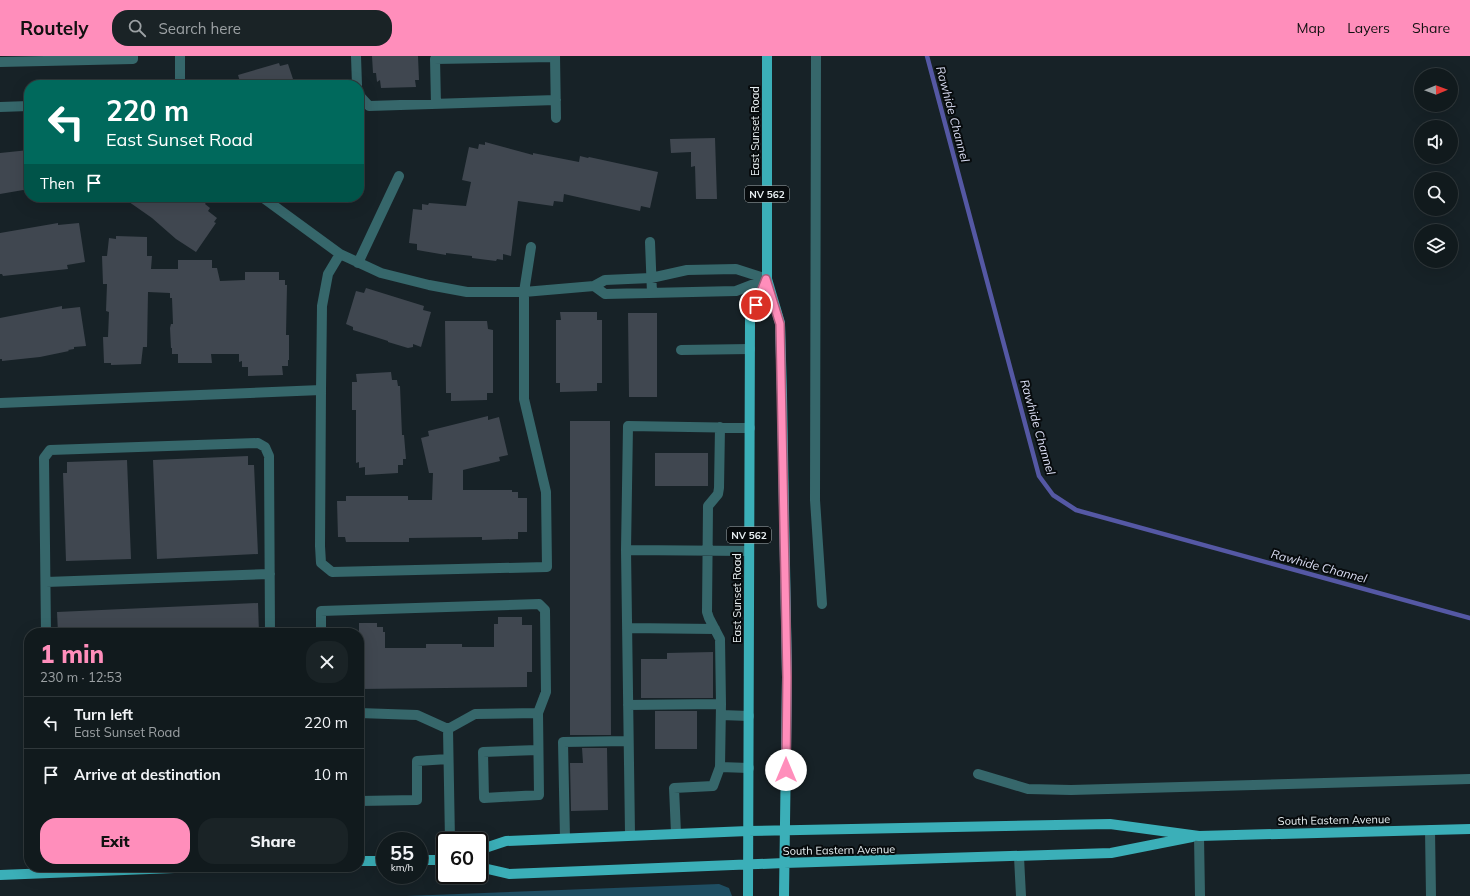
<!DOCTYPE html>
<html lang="en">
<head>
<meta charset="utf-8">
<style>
	:root { --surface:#111a1d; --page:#1a2326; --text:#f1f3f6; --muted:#9ca1a4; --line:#30383b; --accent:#ff8ebb }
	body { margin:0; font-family:Mulish,sans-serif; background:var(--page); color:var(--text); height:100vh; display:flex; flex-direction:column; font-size:15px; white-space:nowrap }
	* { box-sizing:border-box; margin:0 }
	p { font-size:13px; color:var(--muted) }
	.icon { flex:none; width:22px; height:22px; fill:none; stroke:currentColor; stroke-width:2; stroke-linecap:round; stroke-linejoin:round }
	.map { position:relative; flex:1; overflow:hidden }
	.details { position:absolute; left:24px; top:572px; width:340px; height:244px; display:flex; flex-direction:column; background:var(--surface); border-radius:16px; box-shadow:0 4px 16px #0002,0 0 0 1px var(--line) }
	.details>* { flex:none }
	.guide { position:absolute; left:24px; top:24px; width:340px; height:122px; border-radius:16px; box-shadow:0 4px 16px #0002,0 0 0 1px var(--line); background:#00695c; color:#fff; overflow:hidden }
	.needle { width:26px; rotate:89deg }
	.buttons { position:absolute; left:1414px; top:12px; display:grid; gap:8px }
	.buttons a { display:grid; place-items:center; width:44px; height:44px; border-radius:50%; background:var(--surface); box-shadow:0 4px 16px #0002,0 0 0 1px var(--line); font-size:20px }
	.speed { position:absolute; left:376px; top:776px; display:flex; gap:8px; font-size:20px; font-weight:700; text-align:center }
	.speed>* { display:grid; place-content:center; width:52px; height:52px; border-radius:50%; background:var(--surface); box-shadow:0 4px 16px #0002,0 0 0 1px var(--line); line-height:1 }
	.speed small { font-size:10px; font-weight:400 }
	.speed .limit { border:2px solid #111; border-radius:6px; background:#fff; color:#111 }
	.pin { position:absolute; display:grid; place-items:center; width:34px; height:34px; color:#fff; margin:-17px; border:2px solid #fff; border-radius:50%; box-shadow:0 1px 4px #0007 }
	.me { position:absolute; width:44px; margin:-22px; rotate:0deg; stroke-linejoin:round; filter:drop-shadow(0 0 3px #0008) }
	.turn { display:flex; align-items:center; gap:14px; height:84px; padding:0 16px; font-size:18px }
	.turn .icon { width:52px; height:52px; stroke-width:2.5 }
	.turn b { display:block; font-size:28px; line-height:34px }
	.then { display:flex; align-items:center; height:38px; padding:0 16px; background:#0003; gap:8px; font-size:15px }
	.round { display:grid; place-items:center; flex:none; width:42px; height:42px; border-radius:16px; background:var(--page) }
	.overview { display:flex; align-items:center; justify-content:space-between; height:68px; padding:0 16px }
	h1 { font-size:24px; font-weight:800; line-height:30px; color:var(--accent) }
	.cta { display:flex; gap:8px; margin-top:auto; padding:8px 16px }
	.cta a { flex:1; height:46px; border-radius:16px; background:var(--accent); color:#111; font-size:16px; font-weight:800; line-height:46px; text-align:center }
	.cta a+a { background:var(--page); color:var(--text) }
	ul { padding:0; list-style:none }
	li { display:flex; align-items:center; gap:12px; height:52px; padding:0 16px; border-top:1px solid var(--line) }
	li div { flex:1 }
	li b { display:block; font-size:15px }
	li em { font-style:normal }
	header { display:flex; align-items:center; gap:24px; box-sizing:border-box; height:56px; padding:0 20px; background:var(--accent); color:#111 }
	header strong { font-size:19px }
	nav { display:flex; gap:22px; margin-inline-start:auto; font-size:14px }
	.search { width:280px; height:36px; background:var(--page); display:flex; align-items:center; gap:10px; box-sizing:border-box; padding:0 14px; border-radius:16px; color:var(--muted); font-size:15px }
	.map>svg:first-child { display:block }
	.green { fill:#1f4e62 }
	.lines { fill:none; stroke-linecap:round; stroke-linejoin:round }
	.stream { stroke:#5558a4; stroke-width:4.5 }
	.building { fill:#404750 }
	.minor { stroke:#36676b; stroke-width:10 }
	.major { stroke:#3bafb8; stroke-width:10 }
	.route-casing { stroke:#a65c7a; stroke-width:10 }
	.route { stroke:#ff8ebb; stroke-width:7 }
	.labels { text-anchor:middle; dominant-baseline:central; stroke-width:4; stroke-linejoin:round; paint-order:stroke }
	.shield { fill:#070b0d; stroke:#a5abae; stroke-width:1 }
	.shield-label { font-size:10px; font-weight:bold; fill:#e9f0f3 }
	.street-label { font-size:11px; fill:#e9f0f3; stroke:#070b0d }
	.water-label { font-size:12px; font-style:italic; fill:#daddf3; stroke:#070b0d }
</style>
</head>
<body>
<header>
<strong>Routely</strong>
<div class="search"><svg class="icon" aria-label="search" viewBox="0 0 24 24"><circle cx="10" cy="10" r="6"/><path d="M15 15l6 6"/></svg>Search here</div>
<nav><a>Map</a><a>Layers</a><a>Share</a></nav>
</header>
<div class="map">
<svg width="1470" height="840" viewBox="0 0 1470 840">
	<rect width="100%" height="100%" fill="#172227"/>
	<!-- green -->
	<path class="green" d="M 719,828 L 729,832 L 732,840 L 406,840 Z"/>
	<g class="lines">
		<!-- stream -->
		<path class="stream" d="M 927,0 L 1039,420 L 1053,439 L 1076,454 L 1470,562"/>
	</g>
	<!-- building -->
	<path class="building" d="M 372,0 L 418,0 L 419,24 L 415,24 L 416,31 L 381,32 L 380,24 L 377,26 L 376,17 L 373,17 Z
		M 279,7 L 280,10 L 288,8 L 295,29 L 241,29 L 238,19 Z
		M 715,82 L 717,143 L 696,143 L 695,110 L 691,111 L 691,96 L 671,97 L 670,83 Z
		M 485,86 L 533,99 L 533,97 L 579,106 L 580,100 L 588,102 L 589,101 L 658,116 L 650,152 L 641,150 L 640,155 L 564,138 L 563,146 L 554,145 L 553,150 L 518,145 L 511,200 L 503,198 L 503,204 L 497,203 L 496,205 L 472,202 L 472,200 L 446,197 L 446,199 L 417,194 L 417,188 L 409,187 L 413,153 L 422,154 L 422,148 L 428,149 L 429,147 L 466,150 L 471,126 L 462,124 L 469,91 L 478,93 L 479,88 L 485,89 Z
		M 29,94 L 29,133 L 0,138 L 0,97 Z
		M 122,141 L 210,141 L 205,148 L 210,152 L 208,155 L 217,162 L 214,166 L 216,167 L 196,196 L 176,183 L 152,162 Z
		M 58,167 L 58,169 L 79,167 L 85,206 L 67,209 L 68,213 L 3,220 L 2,218 L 0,218 L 0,177 Z
		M 116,180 L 147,181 L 147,200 L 152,200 L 151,213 L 178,213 L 178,204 L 212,204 L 212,212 L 217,212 L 220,225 L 245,224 L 245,216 L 279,216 L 279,224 L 285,224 L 285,229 L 287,229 L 286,279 L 289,279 L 289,304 L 288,304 L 288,310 L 282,310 L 283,319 L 248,320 L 248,311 L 242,311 L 242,305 L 239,306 L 239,298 L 211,298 L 212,307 L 178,307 L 178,298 L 172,298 L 172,292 L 171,292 L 170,272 L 171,268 L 173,268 L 172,242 L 170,242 L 170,237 L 148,236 L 147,291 L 143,291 L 141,308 L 111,309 L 111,307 L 104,307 L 103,281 L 108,281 L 109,256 L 106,255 L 107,228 L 103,228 L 102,200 L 107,200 L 109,182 L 116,183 Z
		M 366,232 L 424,250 L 423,254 L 431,256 L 421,291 L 413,288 L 413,291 L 408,292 L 388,286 L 388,285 L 353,274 L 353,271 L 346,268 L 356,235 L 364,237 Z
		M 62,250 L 62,253 L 80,251 L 86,290 L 74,291 L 74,293 L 68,294 L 69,295 L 40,301 L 2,305 L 2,303 L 0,303 L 0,262 Z
		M 560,256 L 597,256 L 597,264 L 602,264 L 602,327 L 597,327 L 597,335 L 560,336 L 560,327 L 556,327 L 556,264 L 561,264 Z
		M 628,257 L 657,257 L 657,341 L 629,341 Z
		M 445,265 L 487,265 L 488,273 L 493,274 L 493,337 L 487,337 L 487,344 L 451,345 L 451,337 L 446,337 Z
		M 391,316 L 392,324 L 397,324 L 398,330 L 400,330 L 402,379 L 404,379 L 406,403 L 403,403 L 403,409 L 398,409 L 398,417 L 365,419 L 365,411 L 359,412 L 359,406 L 356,407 L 356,354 L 352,354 L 352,326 L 357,326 L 356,318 Z
		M 488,360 L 488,364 L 499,361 L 508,399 L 499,401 L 500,405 L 463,414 L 463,434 L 512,434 L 512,436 L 518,436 L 518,442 L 527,442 L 527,476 L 518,476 L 518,483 L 513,483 L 482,484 L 482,481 L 409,482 L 409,486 L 346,486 L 345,481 L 338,481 L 337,445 L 346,445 L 346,440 L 408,440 L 408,444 L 432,444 L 433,417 L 429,417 L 421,382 L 429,380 L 428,375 Z
		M 570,365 L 610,365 L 611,679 L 570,679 Z
		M 655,397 L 708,397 L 708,430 L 655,430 Z
		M 248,400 L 248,409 L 254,409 L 258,498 L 157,503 L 153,404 Z
		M 127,404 L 131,503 L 66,505 L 63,417 L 67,417 L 67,406 Z
		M 258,547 L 259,577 L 58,577 L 57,556 Z
		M 498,561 L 522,561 L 522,569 L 532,569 L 532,616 L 527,616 L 527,631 L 359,633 L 359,567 L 377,567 L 377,571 L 383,571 L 383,576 L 385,576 L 385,592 L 426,592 L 426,588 L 462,588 L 462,591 L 494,591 L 494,568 L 498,568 Z
		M 713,596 L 713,642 L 641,642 L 641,603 L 667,603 L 667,597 Z
		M 655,655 L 697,655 L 697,693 L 655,693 Z
		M 582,692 L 607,692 L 608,754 L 571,755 L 570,707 L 583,707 Z"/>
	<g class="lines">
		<!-- minor -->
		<path class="minor" d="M 180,0 L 180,29
			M 356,0 L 357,29
			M 555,0 L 556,62
			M 816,0 L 815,444 L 822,548
			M 0,6 L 133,3 L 133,0
			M 359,39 L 369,50 L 556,44
			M 436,48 L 435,3 L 555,1
			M 0,51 L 29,50
			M 650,186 L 652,237
			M 340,198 L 381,217 L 429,229 L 467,236 L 524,236 L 594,230 L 605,224 L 651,222 L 687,214 L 736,213 L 767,223
			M 358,207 L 399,120
			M 594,230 L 605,238 L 736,235 L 767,223
			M 681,294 L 750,293
			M 321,334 L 320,490 L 321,507 L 332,516 L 547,511 L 546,436 L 524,343 L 524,236 L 531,191
			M 0,347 L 321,334 L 322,250 L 328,218 L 340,198 L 262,141
			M 626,494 L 749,495
			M 46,526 L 270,518
			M 627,572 L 715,573
			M 46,577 L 44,402 L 50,394 L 258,387 L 265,391 L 269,400 L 270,577
			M 321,577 L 321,555 L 539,548 L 545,554 L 546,636 L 538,657
			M 628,649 L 721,648 L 720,583 L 709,562 L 707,556 L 708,450 L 718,438 L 719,432 L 720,371
			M 359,657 L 417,659 L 448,673
			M 721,659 L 749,660
			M 448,673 L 475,658 L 538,657 L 539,739 L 484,742 L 483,696 L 538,694
			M 448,673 L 450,785
			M 720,711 L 749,712
			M 978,718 L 1028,733 L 1071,734 L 1470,723
			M 359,745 L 417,744 L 417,705 L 448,703
			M 1430,774 L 1431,840
			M 676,777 L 674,732 L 713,730 L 720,711 L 721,648
			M 630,778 L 626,494 L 628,370 L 750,372
			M 1199,780 L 1200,840
			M 565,782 L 563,686 L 628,685
			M 1019,801 L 1021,840"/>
		<!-- major -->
		<path class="major" d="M 767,0 L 767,223 L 780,267 L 782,339 L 787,621 L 784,840
			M 479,794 L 506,785 L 748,775 L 1110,768 L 1199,780 L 1470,773
			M 419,804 L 445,804
			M 359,805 L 385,805
			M 479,811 L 509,818 L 784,807 L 1111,797 L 1192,781
			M 0,819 L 199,811
			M 748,840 L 750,262 L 767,223"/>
	</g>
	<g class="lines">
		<defs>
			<path id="route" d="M 756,249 L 766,223 L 780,268 L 787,621 L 786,714"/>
		</defs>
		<!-- route casing -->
		<use href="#route" class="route-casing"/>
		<!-- route -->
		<use href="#route" class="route"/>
	</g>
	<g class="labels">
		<!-- shield labels -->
		<g class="shield">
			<rect x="745" y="130" width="44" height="16" rx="3"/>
			<rect x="727" y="471" width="44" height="16" rx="3"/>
		</g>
		<g class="shield-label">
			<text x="767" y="138">NV 562</text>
			<text x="749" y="479">NV 562</text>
		</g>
		<!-- street labels -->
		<g class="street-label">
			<text transform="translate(755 75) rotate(-90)">East Sunset Road</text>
			<text transform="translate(737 542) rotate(-90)">East Sunset Road</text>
			<text transform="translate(1334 764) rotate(-1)">South Eastern Avenue</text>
			<text transform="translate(839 794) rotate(-1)">South Eastern Avenue</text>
		</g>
		<!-- water labels -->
		<g class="water-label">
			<text transform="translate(953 58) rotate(75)">Rawhide Channel</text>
			<text transform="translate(1038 371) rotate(74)">Rawhide Channel</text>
			<text transform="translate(1319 510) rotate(15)">Rawhide Channel</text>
		</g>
	</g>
</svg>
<div class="buttons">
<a><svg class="needle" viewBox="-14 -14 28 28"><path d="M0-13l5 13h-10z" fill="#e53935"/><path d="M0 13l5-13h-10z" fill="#9ca1a4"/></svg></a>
<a><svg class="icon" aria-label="sound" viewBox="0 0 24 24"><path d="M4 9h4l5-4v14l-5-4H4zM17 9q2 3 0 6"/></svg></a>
<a><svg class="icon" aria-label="search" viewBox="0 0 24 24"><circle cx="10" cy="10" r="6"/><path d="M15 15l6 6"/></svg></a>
<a><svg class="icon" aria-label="layers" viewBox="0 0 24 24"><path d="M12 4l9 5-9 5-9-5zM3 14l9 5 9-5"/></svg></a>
</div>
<div class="speed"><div>55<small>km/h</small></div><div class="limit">60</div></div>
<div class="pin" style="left:756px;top:249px;background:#d93025"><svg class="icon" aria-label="arrive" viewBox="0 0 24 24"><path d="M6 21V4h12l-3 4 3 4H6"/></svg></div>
<svg class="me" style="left:786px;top:714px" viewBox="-20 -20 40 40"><circle r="19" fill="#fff"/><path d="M0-13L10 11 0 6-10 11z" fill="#ff8ebb"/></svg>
<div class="guide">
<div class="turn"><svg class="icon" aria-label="left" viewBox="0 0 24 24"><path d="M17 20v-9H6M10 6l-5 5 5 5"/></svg><div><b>220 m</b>East Sunset Road</div></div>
<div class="then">Then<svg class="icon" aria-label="arrive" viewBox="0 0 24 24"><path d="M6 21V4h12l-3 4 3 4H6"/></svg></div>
</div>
<section class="details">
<div class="overview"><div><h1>1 min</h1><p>230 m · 12:53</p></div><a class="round"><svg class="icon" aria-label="close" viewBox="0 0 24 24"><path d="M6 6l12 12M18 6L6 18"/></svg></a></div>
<ul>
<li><svg class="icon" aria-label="left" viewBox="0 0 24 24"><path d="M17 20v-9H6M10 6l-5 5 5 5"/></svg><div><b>Turn left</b><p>East Sunset Road</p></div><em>220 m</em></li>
<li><svg class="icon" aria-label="arrive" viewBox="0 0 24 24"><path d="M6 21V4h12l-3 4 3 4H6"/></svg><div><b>Arrive at destination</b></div><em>10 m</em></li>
</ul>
<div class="cta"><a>Exit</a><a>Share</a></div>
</section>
</div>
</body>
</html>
